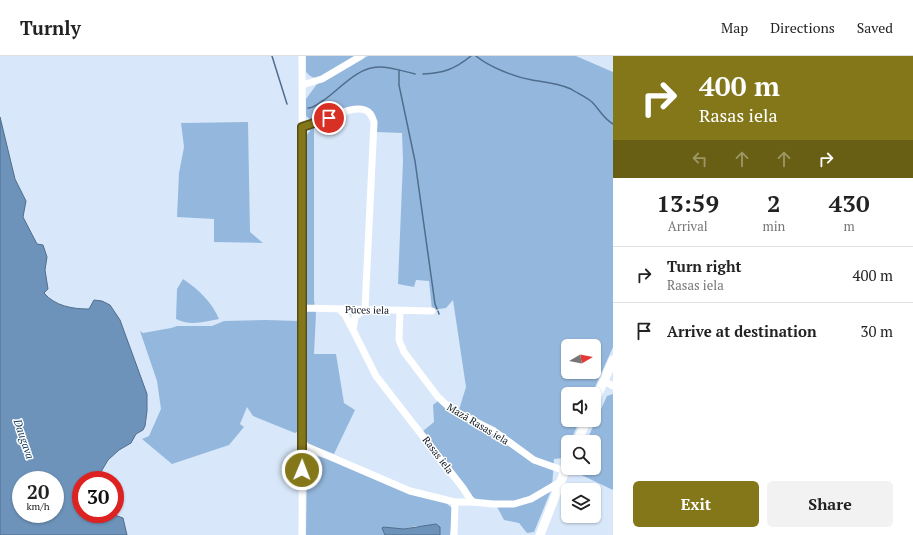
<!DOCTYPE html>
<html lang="en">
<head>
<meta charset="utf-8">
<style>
	:root { --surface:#fff; --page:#f2f2f2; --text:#222; --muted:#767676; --line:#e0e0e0; --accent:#84771a }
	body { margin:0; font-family:"PT Serif",serif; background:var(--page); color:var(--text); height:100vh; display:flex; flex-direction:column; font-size:15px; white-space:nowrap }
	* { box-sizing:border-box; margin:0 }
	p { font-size:13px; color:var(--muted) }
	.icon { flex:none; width:22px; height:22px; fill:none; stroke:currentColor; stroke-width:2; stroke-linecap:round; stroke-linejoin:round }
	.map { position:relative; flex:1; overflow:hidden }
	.details { display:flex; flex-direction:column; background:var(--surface); width:300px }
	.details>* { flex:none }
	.hud { background:#84771a; color:#fff; overflow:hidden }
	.needle { width:26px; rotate:81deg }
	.fabs { position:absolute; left:561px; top:283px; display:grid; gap:8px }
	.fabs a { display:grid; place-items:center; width:40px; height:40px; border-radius:6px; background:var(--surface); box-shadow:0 1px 3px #0004; font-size:20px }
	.speed { position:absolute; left:12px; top:415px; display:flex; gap:8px; font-size:20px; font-weight:700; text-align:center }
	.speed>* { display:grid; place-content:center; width:52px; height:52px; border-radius:50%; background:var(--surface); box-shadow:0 1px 3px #0004; line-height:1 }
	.speed small { font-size:10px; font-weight:400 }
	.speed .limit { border:6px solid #d22; background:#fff; color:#111 }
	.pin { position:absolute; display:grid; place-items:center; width:34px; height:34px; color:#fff; margin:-17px; border:2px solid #fff; border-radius:50%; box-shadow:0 1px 4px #0007 }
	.me { position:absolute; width:44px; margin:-22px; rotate:1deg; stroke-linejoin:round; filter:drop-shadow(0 0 3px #0008) }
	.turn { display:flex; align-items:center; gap:14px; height:84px; padding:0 20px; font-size:18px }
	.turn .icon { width:52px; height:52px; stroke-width:2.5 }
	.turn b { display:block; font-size:28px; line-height:34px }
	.lanes { display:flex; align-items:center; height:38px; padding:0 20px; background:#0003; justify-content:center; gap:20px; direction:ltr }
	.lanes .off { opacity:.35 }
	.eta { display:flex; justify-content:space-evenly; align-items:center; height:68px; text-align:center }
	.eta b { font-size:24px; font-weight:800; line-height:28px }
	.cta { display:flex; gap:8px; margin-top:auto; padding:8px 20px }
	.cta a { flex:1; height:46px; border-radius:6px; background:var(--accent); color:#fff; font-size:16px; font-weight:800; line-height:46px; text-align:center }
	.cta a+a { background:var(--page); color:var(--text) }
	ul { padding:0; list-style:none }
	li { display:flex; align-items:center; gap:12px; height:56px; padding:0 20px; border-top:1px solid var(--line) }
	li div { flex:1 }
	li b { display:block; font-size:15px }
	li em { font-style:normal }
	header { display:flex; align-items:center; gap:24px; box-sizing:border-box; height:56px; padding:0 20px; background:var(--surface); border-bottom:1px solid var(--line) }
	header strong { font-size:19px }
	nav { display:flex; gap:22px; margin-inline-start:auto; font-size:14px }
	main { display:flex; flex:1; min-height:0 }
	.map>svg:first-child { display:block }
	.green { fill:#94b8dd; fill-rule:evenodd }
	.water { fill:#6d93ba; stroke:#506d8c; fill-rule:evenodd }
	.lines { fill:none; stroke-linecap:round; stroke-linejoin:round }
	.stream { stroke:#506d8c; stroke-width:1.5 }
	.minor { stroke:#fff; stroke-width:7 }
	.tertiary { stroke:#fff; stroke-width:9 }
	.route-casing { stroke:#564d11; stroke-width:10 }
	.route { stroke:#84771a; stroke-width:7 }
	.labels { text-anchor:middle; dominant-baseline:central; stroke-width:3; stroke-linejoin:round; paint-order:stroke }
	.street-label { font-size:10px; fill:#0c151f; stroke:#fff }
	.water-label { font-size:11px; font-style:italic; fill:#08335a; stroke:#fff }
</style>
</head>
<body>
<header>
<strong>Turnly</strong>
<nav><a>Map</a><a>Directions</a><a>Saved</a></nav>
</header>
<main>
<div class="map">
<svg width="613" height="479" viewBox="0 0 613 479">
	<rect width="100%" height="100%" fill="#d8e8fa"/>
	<!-- green -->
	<path class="green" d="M 306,0 L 357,0 C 347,6 327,22 317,22 C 312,22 309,19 306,16 Z
		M 368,0 L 576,0 L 613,16 L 613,291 L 592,338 L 568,338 L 568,364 L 580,364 L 570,386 L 568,386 L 568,391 L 563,402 L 554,403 L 552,432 L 534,476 L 527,477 L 519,467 L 504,464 L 494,445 L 478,444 L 473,441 L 423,375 L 434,366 L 433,349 L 438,345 L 457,360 L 466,331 L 453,244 L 446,252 L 432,254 L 429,225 L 416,224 L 414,231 L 398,228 L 403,105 L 402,77 L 376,76 L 367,53 L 316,64 L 311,64 L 306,60 L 306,43 L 317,28 ZM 568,290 L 594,290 L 594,316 L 568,316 Z
		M 248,66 L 250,176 L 263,187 L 214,186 L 214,163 L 177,161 L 179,117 L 184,91 L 181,67 Z
		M 314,70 L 314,244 L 316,258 L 314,298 L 336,298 L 344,347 L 355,354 L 334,398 L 309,389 L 306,383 L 306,80 L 310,75 L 309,73 Z
		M 183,223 C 198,233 212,246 219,263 C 205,266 189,270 176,263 L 177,233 Z
		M 266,264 L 299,265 L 299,375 L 295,377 L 253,360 L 247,351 L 240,368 L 244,371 L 229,389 L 172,408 L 142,383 L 149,380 L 161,353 L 157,325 L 140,275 L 143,277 L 171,272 L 177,270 L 212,270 L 224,265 Z
		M 613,338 L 613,434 L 573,415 L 574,412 L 594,412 L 594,386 L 586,386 L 607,340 Z
		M 316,400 L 333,404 L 446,447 L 453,453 L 450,479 L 440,479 L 440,471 L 416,470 L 404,473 L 383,471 L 385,479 L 306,479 L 307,407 Z"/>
	<!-- water -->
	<path class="water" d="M 0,61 L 15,123 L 26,145 L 23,161 L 37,188 L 43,189 L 47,201 L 45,214 L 48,233 L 44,237 C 55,250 72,253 89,253 L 94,244 L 102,245 L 110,249 L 120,264 L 147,338 L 147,355 L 145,370 L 143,374 L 136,378 L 131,387 L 119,394 L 108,404 L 98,421 L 98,424 L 81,424 L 81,458 L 112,458 L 123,462 L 127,479 L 0,479 ZM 21,424 L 55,424 L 55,458 L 21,458 Z
		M 436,468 L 440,471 L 440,479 L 385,479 L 382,472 L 383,471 L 404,473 Z"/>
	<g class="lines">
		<!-- stream -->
		<path class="stream" d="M 272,0 L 287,48
			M 476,0 C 489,11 515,21 532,24 C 545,26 558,27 571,33 C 577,37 586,41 592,46 C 600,54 602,61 613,68
			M 399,14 L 399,29 L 415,105 L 435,248 L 437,253
			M 423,18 C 444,17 455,13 471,0
			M 308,52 C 314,52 319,47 324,44 C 340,33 357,11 379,11 C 391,11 403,15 415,18
			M 438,255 L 439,258"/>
		<!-- minor -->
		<path class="minor" d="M 302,29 L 322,23 L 361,0
			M 302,71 C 311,68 320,66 329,62 C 340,58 353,50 365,54 C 371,56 372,61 374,66 L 365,253
			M 303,252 L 432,255
			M 339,253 L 345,259 L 353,274 L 355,261 L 365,253
			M 400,255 L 399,284 L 404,296 L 438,341 L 452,354 L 494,375 L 534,404 L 565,415
			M 353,274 L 376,320 L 463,432 L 472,446
			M 604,325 L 613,330
			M 303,389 L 410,435 L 455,446 L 472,446 L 493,448 L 514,448 L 531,443 L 560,426
			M 302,479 L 303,263 L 302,0
			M 454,479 L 455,446"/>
		<!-- tertiary -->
		<path class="tertiary" d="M 594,347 L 613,304
			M 577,386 L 587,364
			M 540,479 L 568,407"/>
	</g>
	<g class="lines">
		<defs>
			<path id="route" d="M 302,414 L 302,71 L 329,62"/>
		</defs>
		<!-- route casing -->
		<use href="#route" class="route-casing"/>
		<!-- route -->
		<use href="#route" class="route"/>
	</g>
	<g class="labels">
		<!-- street labels -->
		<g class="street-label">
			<text transform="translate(367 254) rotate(1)">Pūces iela</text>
			<text transform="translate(478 368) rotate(31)">Mazā Rasas iela</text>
			<text transform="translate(438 399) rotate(53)">Rasas iela</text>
		</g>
		<!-- water labels -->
		<g class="water-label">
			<text transform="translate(24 383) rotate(71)">Daugava</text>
		</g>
	</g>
</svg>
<div class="fabs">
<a><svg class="needle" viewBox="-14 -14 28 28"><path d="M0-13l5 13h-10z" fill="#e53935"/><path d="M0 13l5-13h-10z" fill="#767676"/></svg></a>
<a><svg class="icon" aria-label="sound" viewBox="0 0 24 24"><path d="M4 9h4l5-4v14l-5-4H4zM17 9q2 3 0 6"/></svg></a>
<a><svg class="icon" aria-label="search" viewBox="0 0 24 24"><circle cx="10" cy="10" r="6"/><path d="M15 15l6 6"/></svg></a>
<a><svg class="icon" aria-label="layers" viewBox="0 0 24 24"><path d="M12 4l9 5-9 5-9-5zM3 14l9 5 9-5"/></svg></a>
</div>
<div class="speed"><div>20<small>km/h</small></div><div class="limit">30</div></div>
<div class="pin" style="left:329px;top:62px;background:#d93025"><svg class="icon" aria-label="arrive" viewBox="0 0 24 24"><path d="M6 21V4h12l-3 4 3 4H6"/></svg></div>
<svg class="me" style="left:302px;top:414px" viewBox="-20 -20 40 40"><circle r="17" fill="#84771a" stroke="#fff" stroke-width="3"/><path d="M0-11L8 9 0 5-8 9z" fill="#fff"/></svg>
</div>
<section class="details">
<div class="hud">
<div class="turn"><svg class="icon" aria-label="right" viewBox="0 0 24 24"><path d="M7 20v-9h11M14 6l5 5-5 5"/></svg><div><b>400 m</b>Rasas iela</div></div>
<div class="lanes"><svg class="icon off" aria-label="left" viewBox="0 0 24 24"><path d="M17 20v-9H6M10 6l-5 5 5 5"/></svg><svg class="icon off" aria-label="ahead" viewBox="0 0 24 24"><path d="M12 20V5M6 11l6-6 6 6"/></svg><svg class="icon off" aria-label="ahead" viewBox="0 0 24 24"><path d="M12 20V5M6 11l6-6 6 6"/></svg><svg class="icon" aria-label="right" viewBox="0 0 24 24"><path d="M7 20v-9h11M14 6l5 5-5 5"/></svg></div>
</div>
<div class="eta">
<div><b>13:59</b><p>Arrival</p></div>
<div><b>2</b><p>min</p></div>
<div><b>430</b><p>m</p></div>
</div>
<ul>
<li><svg class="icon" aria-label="right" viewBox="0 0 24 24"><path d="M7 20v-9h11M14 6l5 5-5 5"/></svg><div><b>Turn right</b><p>Rasas iela</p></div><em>400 m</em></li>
<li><svg class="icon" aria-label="arrive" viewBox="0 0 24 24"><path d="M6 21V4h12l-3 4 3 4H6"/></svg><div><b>Arrive at destination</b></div><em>30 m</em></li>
</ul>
<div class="cta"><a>Exit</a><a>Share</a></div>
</section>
</main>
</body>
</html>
